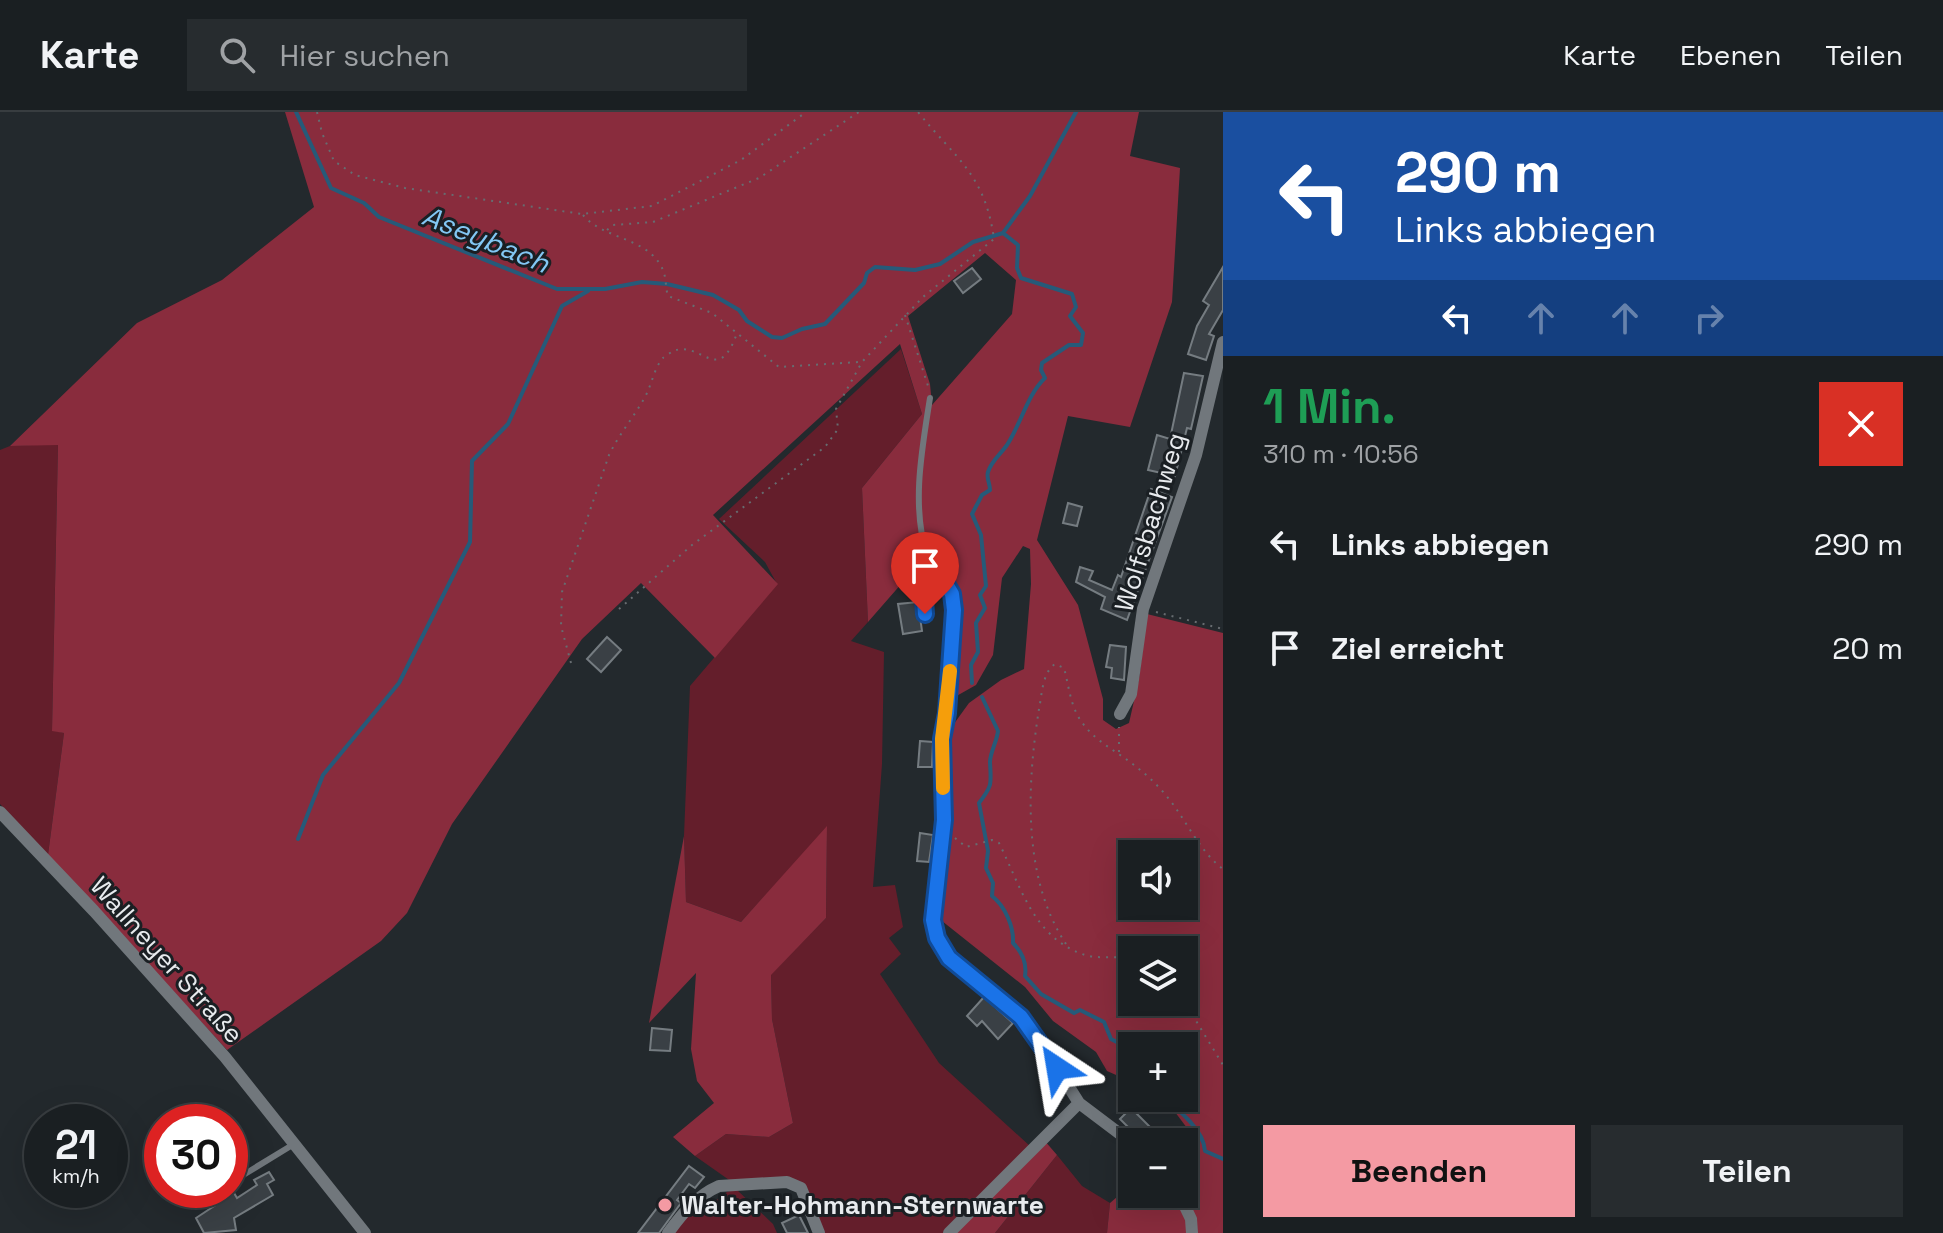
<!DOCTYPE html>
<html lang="de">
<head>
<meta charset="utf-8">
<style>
	:root { --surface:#1a1f22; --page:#272c2f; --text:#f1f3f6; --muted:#9fa2a5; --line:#383d40; --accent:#f49aa3 }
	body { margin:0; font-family:"Space Grotesk",sans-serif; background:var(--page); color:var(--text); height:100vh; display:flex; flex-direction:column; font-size:30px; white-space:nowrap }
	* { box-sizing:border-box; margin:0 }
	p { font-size:26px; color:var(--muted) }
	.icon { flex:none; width:44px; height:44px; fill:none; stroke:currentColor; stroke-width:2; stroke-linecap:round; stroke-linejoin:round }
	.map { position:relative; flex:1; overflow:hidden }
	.panel { display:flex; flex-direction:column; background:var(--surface); width:720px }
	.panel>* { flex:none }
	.hud { background:#1a4fa0; color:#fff; overflow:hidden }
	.controls { position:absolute; left:1118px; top:728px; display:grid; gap:16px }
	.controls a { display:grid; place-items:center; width:80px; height:80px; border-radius:0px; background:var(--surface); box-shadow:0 8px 32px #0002,0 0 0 2px var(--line); font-size:40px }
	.speed { position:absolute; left:24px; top:992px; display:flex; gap:16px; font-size:40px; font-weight:700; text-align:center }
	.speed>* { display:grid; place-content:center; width:104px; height:104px; border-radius:50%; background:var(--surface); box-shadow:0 8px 32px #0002,0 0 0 2px var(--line); line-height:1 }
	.speed small { font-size:20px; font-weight:400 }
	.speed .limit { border:12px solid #d22; background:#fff; color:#111 }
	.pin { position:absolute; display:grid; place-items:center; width:68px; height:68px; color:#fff; margin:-82px -34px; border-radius:50% 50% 50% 0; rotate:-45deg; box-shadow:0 0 8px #0007 }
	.pin .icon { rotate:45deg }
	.me { position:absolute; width:88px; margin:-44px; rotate:327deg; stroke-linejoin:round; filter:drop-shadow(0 0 6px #0008) }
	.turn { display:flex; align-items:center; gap:28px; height:168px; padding:0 40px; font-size:36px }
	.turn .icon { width:104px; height:104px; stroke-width:2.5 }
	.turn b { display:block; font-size:56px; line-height:68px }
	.lanes { display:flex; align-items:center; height:76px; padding:0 40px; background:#0003; justify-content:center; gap:40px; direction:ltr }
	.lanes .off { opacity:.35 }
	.round { display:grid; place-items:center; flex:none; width:84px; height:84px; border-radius:0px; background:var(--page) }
	.overview { display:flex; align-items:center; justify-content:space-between; height:136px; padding:0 40px }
	h1 { font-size:48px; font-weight:700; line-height:60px; color:#1e9e55 }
	.button { display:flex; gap:16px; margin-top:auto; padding:16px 40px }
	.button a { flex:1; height:92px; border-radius:0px; background:var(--accent); color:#111; font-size:32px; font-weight:700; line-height:92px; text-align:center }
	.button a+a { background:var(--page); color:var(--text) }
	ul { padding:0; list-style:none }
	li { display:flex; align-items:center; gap:24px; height:104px; padding:0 40px }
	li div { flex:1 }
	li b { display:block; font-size:30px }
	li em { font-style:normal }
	header { display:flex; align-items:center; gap:48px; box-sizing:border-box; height:112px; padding:0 40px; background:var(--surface); border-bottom:2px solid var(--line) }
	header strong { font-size:38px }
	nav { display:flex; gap:44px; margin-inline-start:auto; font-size:28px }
	.search { width:560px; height:72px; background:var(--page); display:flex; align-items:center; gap:20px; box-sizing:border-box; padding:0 28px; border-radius:0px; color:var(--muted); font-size:30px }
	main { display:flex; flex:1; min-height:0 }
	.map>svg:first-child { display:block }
	.green { fill:#641e2b }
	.forest { fill:#892c3d; fill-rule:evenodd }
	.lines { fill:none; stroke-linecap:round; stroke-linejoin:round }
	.stream { stroke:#265a79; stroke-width:4 }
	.building { fill:#3a4045; stroke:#757c81; stroke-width:2 }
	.path { stroke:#676c70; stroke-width:2; stroke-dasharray:2 6; stroke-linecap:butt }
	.lane { stroke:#71777c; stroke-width:6 }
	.street { stroke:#71777c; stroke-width:12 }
	.route-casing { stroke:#114b97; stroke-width:20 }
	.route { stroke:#1a73e8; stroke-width:14 }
	.slow { stroke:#f59e0b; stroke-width:14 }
	.poi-dot { fill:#f49aa3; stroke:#1a1f23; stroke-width:3 }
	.labels { text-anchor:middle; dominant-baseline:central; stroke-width:6; stroke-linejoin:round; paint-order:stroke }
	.street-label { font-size:26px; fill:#e8ebee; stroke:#1a1f23 }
	.poi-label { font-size:26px; font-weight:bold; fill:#e8ebee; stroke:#1a1f23; text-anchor:start }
	.water-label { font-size:28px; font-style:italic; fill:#83c7f4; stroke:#1a1f23 }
</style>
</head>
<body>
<header>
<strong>Karte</strong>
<div class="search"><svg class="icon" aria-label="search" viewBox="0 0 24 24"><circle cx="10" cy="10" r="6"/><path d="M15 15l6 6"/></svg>Hier suchen</div>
<nav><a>Karte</a><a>Ebenen</a><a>Teilen</a></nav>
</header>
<main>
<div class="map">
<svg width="1223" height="1121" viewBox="0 0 1223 1121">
	<rect width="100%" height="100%" fill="#23292d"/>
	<!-- green -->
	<path class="green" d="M 901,237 L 922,302 L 862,376 L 868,510 L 851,529 L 884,540 L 882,652 L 873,775 L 895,773 L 903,815 L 889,826 L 901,842 L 880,862 L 939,951 L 1031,1035 L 943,1121 L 823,1121 L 800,1069 L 732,1070 L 695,1044 L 726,1022 L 769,1025 L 793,1011 L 772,907 L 771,862 L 826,806 L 827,716 L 741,810 L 686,790 L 684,724 L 690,574 L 777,472 L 765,450 L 719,407 Z
		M 58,332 L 52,618 L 64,621 L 48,743 L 0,692 L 0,338 L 10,334 Z
		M 1057,1043 L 1082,1074 L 1110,1091 L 1107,1121 L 995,1121 Z
		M 736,1077 L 773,1112 L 777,1121 L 673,1121 L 691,1100 L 706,1096 L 727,1080 Z"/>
	<!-- forest -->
	<path class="forest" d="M 285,0 L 1139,0 L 1130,44 L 1180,56 L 1172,190 L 1130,315 L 1068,304 L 1037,428 L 1078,493 L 1103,587 L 1103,608 L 1116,617 L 1129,611 L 1139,567 L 1147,502 L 1223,521 L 1223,1121 L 1107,1121 L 1110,1091 L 1132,1072 L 1132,1082 L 1184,1082 L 1184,1038 L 1196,1028 L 1169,992 L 1159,986 L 1184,986 L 1184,934 L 1132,934 L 1132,970 L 1107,959 L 1096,940 L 1053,909 L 1025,875 L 942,809 L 938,778 L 948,620 L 969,591 L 1001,568 L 1024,557 L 1031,472 L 1030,437 L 1023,434 L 1002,466 L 993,543 L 976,573 L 953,586 L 961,492 L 930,439 L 868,510 L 862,376 L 922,302 L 900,232 L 713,403 L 778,472 L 715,546 L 641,471 L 582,527 L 452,712 L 407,801 L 381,829 L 227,938 L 48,743 L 64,621 L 52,619 L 58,333 L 10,334 L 137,211 L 222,168 L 314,95 ZM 985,141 L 1016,168 L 1012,202 L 932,293 L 930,272 L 908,204 ZM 1132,742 L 1184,742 L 1184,794 L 1132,794 ZM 1132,838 L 1184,838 L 1184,890 L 1132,890 Z
		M 827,714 L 826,806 L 771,863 L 772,907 L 793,1011 L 769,1025 L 726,1022 L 695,1044 L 673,1025 L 714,991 L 697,969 L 691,937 L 696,861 L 649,911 L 684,724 L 686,790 L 741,810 Z
		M 1044,1028 L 1057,1043 L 995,1121 L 956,1121 Z"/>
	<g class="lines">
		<!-- stream -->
		<path class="stream" d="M 296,0 L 331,76 L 364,91 L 379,105 L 557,177 L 605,177 L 642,170 L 667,172 L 713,183 L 739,198 L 747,209 L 772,225 L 782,226 L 802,217 L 825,212 L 864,171 L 867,161 L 875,155 L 915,158 L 940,152 L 973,130 L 1003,121
			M 1003,121 L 1030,84 L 1076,0
			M 972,571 L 971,553 L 978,540 L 976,511 L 985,496 L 980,483 L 986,474 L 981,423 L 972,402 L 982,383 L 990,378 C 990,371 986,366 988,360 C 992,348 1000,343 1007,333 C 1021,312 1027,283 1045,266 L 1041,258 L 1042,251 L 1069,233 L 1081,233 L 1083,221 L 1070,204 L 1076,195 L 1072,182 L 1021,166 L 1017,156 L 1018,133 L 1003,121
			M 982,585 L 998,619 C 997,629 990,641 990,650 C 991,672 993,673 979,691 L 988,739 L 986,756 L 993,771 L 992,784 C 1005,794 1014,815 1013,831 C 1022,840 1027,851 1025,864 L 1041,882 L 1074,901 L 1080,898 L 1104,910 L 1111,927 L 1132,938
			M 298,727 L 323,663 L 399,571 L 470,430 L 472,349 L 508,312 L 562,194 L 588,179
			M 1163,986 C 1179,998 1204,1018 1205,1039 L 1223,1047"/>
	</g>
	<!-- building -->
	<path class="building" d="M 1223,155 L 1223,198 L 1209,222 L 1214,224 L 1206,248 L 1188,242 L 1197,214 L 1209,193 L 1203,189 Z
		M 972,156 L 981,167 L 963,181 L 954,169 Z
		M 1184,261 L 1203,264 L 1191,317 L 1187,316 L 1175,364 L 1148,358 L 1157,323 L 1170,327 Z
		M 1151,377 L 1172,385 L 1127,508 L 1101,497 L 1105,485 L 1076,470 L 1080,455 L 1093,459 L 1089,468 L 1112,478 L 1118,463 L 1121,465 Z
		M 1068,391 L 1082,395 L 1077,414 L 1063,411 Z
		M 918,490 L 922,519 L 903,522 L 898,492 Z
		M 607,525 L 621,538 L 601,560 L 587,547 Z
		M 1110,533 L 1126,535 L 1124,568 L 1111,566 L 1112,556 L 1106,555 Z
		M 920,629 L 933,630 L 932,655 L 918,655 Z
		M 920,721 L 933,723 L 929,750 L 917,749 Z
		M 984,885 L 1013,911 L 998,927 L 982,909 L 977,914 L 967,904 Z
		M 652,916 L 672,918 L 670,939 L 650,938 Z
		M 1131,996 L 1151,1016 L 1140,1027 L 1120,1007 Z
		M 689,1054 L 704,1065 L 695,1076 L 689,1072 L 677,1088 L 681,1091 L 659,1121 L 638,1121 Z
		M 269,1060 L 274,1068 L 267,1072 L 273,1083 L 234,1106 L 236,1118 L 204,1121 L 196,1106 L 234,1081 L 237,1086 L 257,1073 L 254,1068 Z
		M 799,1103 L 808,1121 L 787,1121 L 782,1111 Z"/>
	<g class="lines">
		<!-- path -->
		<path class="path" d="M 317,0 L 322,21 L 334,49 L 355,63 L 405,76 L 582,102 L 652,94 L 741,48 L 806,0
			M 583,103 C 603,127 645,125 661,154 C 667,164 665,175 668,184 L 712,201 L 779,255 L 859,250
			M 607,118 L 613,113 L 653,110 L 759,66 L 859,0
			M 905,203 L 929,277
			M 619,497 L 692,433 L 825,335 L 838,317 L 836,297 L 862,250 L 923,185 L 994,127 C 985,62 956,47 918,0
			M 1156,500 L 1223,517
			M 571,551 L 561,514 L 562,480 L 609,343 C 619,322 634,305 645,285 C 652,272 654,256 663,246 C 664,245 673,239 673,239 C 702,228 718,275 737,221
			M 1119,640 L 1119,615
			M 955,726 L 966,735 L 992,728 L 999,731 C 1021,775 1033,824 1082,842 C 1097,848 1116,843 1132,847
			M 1066,832 C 1022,766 1027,672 1039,597 C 1042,583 1042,561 1055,552 L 1064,556 C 1069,574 1070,593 1081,609 C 1096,631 1119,640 1139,657 C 1153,668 1167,683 1177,698 C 1191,718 1203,742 1223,757
			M 1184,889 L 1223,953"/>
		<!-- lane -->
		<path class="lane" d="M 927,443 C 911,394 922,337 930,286
			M 925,502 L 924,488 L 942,465
			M 230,1071 L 294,1032
			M 192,1094 L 219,1078"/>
		<!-- street -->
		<path class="street" d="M 927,443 L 952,482 L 954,498 L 947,601 L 942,627 L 944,708 L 933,788 L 933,808 L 937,826 L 949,846 L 983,872 L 1032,916 L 1079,991 L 1132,1031
			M 1120,602 L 1131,582 L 1143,497 L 1196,343 L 1223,230
			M 0,700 L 94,799 L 225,945 L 365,1121
			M 1179,1082 L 1191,1107 L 1192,1121
			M 668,1121 C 682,1102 696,1084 719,1074 L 787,1070 L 801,1076 L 819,1121
			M 949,1121 L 1079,991"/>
	</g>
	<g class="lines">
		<defs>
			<path id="route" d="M 925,502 L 924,488 L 942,465 L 952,482 L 954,498 L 947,601 L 942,627 L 944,708 L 933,808 L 937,826 L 949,846 L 1021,905 L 1057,956"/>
		</defs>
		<!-- route casing -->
		<use href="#route" class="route-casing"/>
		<!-- route -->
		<use href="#route" class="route"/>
		<!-- slow -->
		<path class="slow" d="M 943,676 L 942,627 L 950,559"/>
	</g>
	<!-- markers -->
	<circle class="poi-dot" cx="665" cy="1093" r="8"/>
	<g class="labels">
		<!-- street labels -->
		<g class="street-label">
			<text transform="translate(1150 410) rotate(-73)">Wolfsbachweg</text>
			<text transform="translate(167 848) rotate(48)">Wallneyer Straße</text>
		</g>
		<!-- poi labels -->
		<g class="poi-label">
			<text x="681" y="1093">Walter-Hohmann-Sternwarte</text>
		</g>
		<!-- water labels -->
		<g class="water-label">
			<text transform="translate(486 127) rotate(22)">Aseybach</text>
		</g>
	</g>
</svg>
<div class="controls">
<a><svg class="icon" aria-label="sound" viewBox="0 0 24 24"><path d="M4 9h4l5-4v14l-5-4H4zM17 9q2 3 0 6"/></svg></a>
<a><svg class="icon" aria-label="layers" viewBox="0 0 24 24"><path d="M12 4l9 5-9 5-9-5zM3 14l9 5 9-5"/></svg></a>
<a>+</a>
<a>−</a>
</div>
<div class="speed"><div>21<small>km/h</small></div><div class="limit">30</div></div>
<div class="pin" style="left:925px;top:502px;background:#d93025"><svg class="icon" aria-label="arrive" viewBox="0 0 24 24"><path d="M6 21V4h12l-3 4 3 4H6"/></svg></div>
<svg class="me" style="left:1057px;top:956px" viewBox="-20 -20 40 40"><path d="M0-17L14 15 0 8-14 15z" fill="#1a73e8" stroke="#fff" stroke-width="4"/></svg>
</div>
<section class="panel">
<div class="hud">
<div class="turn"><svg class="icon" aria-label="left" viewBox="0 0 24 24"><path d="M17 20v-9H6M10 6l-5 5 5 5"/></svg><div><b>290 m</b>Links abbiegen</div></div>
<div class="lanes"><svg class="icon" aria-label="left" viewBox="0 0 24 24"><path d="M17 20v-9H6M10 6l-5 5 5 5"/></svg><svg class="icon off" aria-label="ahead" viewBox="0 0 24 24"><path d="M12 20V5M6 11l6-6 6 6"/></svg><svg class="icon off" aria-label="ahead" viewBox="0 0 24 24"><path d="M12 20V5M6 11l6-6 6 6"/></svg><svg class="icon off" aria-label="right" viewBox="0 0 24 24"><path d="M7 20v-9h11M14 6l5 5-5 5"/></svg></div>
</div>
<div class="overview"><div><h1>1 Min.</h1><p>310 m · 10:56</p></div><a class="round" style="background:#d93025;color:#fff"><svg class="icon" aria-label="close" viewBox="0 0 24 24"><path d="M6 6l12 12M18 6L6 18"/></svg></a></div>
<ul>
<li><svg class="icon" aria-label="left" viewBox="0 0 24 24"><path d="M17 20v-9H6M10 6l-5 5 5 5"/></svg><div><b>Links abbiegen</b></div><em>290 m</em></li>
<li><svg class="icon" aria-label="arrive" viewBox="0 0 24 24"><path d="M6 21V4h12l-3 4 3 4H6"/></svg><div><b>Ziel erreicht</b></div><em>20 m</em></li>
</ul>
<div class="button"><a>Beenden</a><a>Teilen</a></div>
</section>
</main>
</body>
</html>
